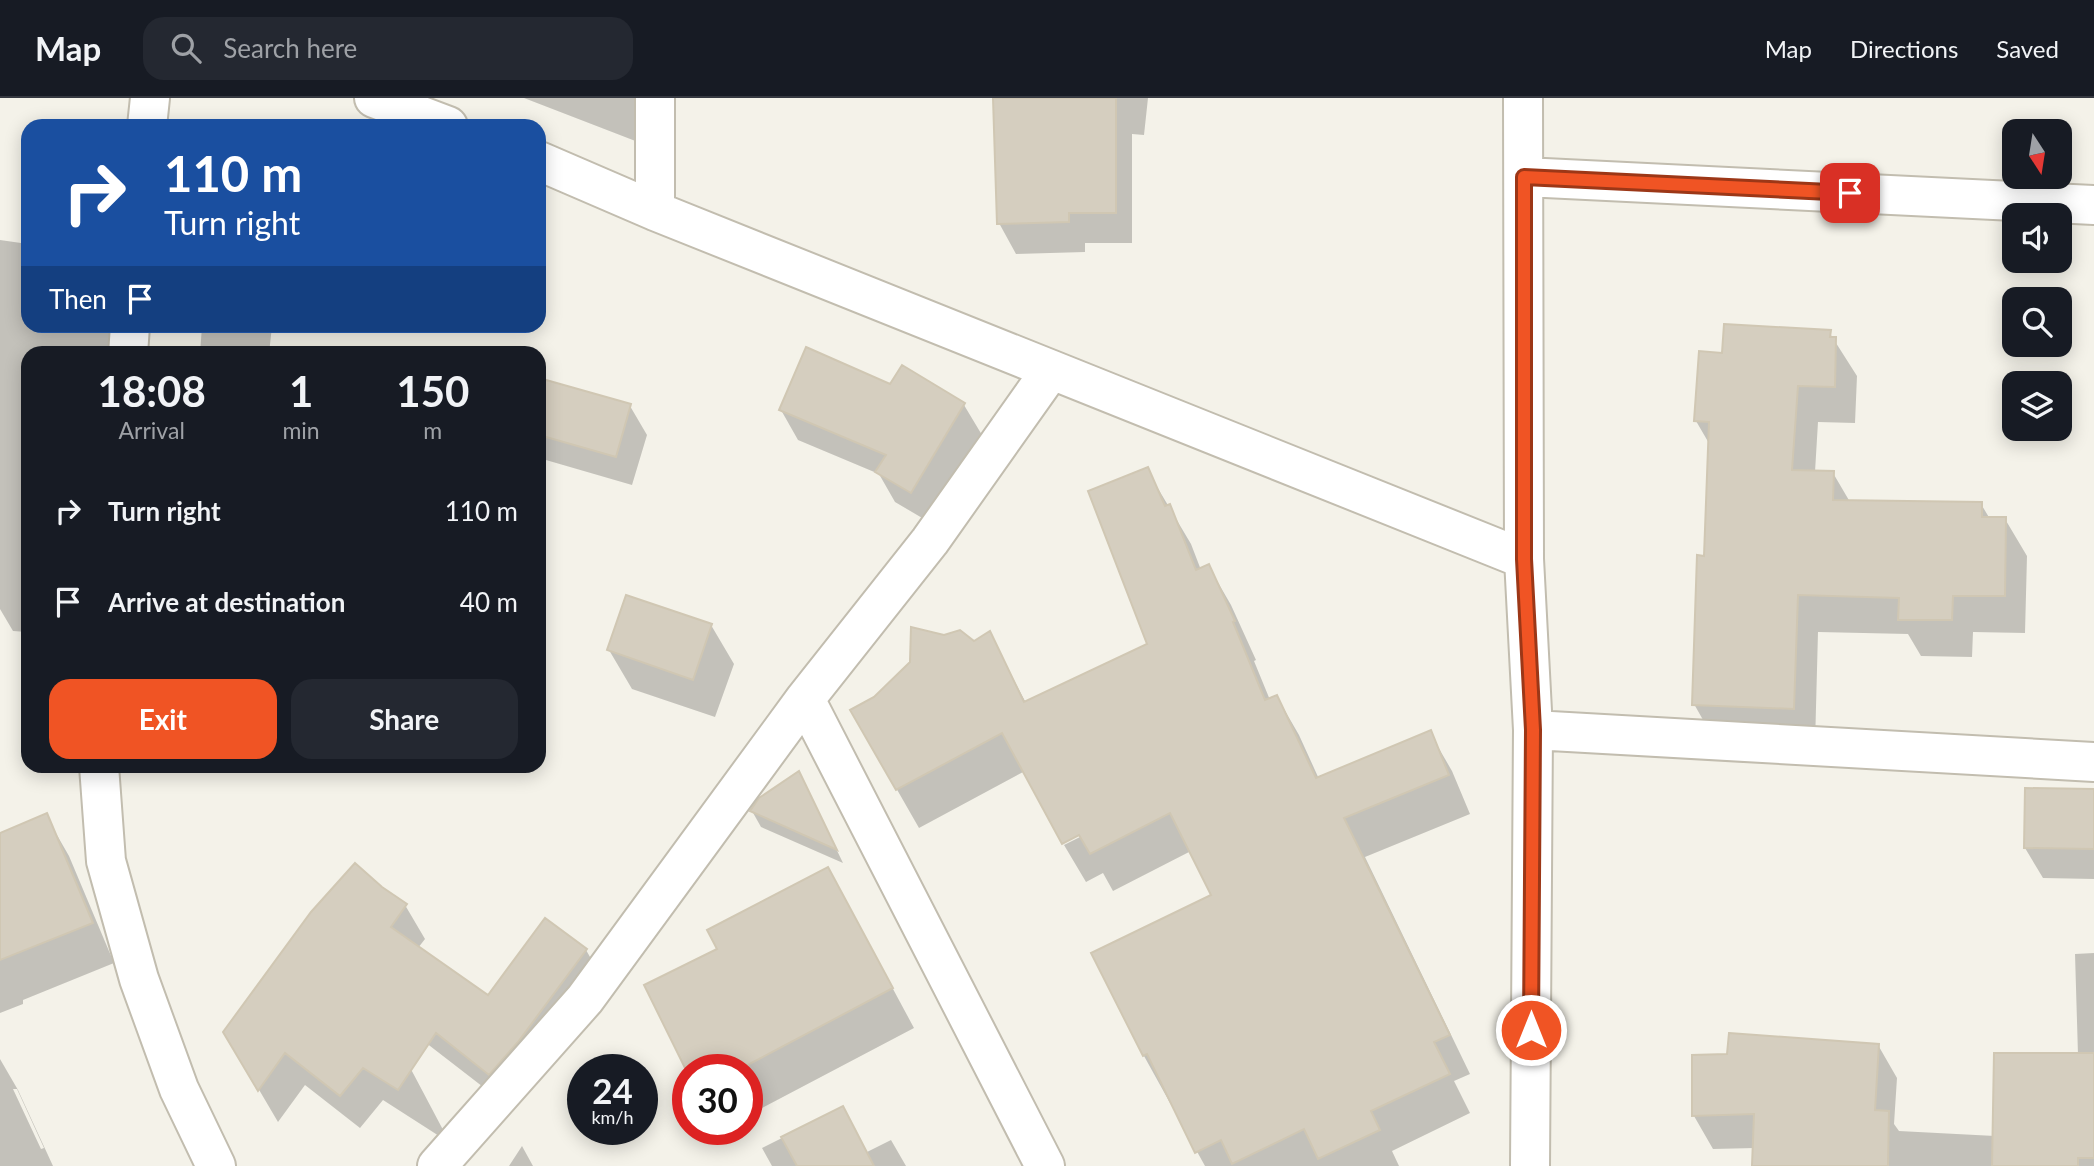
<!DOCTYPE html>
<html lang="en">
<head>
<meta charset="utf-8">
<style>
	:root { --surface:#171b24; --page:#242831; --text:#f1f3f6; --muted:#9ea1a6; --line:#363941; --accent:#f05424 }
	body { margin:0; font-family:Lato,sans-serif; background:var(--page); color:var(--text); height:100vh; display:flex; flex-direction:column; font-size:26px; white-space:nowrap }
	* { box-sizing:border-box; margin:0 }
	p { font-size:23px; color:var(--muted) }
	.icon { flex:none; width:38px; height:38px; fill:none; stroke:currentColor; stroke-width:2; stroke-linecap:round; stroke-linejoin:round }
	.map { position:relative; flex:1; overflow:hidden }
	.side { position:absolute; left:21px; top:248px; width:525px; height:427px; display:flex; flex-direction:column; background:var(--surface); border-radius:21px; box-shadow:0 4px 18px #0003 }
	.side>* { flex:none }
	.banner { position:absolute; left:21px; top:21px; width:525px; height:214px; border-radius:21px; box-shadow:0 4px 18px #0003; background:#1a4fa0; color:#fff; overflow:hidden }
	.needle { width:46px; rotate:168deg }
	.controls { position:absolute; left:2002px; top:21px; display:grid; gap:14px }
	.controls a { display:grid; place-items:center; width:70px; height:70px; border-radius:14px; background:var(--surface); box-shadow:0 4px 18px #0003; font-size:35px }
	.speed { position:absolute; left:567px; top:956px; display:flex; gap:14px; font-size:35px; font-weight:700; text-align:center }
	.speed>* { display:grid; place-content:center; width:91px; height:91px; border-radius:50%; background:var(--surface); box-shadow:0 4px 18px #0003; line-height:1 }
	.speed small { font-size:18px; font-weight:400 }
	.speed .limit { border:10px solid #d22; background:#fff; color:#111 }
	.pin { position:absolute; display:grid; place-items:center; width:60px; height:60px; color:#fff; margin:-30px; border-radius:14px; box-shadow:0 4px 10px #0006 }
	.me { position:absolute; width:77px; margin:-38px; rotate:0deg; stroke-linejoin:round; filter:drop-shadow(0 0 5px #0008) }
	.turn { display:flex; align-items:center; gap:24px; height:147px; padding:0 28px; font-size:32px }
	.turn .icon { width:91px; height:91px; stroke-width:2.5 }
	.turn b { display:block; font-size:49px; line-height:60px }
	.then { display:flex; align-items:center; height:66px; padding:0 28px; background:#0003; gap:14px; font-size:26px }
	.eta { display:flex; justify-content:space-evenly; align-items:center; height:119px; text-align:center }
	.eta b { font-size:42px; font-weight:700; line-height:49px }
	.action { display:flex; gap:14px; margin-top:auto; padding:14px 28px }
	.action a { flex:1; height:80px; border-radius:21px; background:var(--accent); color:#fff; font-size:28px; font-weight:700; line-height:80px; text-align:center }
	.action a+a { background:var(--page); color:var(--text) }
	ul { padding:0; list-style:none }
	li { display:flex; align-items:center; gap:21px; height:91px; padding:0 28px }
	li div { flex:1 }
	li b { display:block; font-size:26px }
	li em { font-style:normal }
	header { display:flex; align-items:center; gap:42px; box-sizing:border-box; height:98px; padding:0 35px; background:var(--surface); border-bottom:2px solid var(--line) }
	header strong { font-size:33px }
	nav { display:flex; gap:38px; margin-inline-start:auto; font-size:24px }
	.search { width:490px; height:63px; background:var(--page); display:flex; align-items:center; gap:18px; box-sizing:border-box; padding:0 24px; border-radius:21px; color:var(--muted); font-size:26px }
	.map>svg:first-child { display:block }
	.shadow { fill:#0003; fill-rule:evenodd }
	.building { fill:#d5cebf; stroke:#d0c7b3; stroke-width:2 }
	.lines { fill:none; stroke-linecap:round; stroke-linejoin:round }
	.minor-casing { stroke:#c2bdaf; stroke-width:42 }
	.minor { stroke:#fff; stroke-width:38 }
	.route-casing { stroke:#9c3717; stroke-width:18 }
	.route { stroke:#f05424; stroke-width:12 }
</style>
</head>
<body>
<header>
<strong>Map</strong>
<div class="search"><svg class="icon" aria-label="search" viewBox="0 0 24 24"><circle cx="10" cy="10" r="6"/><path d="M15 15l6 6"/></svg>Search here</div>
<nav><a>Map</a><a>Directions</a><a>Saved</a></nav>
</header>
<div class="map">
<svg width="2094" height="1068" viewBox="0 0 2094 1068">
	<rect width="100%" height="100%" fill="#f4f2e9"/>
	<!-- shadow -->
	<path class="shadow" d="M 524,0 L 637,0 L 638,44 Z
		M 1041,0 L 1148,0 L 1144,37 L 1132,36 L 1132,145 L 1085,145 L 1085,154 L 1016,156 L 999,125 Z
		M 0,142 L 28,146 L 28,228 L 129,228 L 126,256 L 28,256 L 28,576 L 24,569 L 27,534 L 13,533 L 0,511 Z
		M 202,228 L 272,228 L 269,256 L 200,256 Z
		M 1829,234 L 1857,278 L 1855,325 L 1818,324 L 1815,374 L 1833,375 L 1850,404 L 1981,406 L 1990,421 L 2005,421 L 2027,458 L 2025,535 L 1973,534 L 1972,559 L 1921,558 L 1908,536 L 1818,534 L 1815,647 L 1715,643 L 1694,606 L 1706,459 L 1710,347 L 1696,323 L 1724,256 Z
		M 903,269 L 964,307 L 982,337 L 929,424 L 895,404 L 879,376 L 798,342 L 781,312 L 891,288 Z
		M 539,281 L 630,308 L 647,337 L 632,387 L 539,360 Z
		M 1147,372 L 1191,446 L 1201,472 L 1209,469 L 1231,507 L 1256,562 L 1254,563 L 1270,602 L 1277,599 L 1299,637 L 1319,681 L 1430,635 L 1452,673 L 1470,716 L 1365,759 L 1470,976 L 1454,983 L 1470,1015 L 1392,1053 L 1399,1068 L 1205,1068 L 1144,958 L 1094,855 L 1213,798 L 1191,753 L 1113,793 L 1103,775 L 1086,784 L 1064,747 L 1088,735 L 1025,673 L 919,730 L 852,613 L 989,535 L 1026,605 L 1149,547 Z
		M 711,527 L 734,566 L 715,619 L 632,591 L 609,552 Z
		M 807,690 L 843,765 L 761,729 L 752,713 Z
		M 2094,693 L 2094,781 L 2043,780 L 2025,750 Z
		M 46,718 L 69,758 L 114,865 L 23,902 L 23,906 L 0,915 L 0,737 Z
		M 321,803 L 405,807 L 425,841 L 418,850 L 488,900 L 586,852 L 605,885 L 509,1009 L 377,907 L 450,1045 L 383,1002 L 360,1030 L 305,987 L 278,1024 L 225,934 L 301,830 L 300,829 Z
		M 850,811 L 914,930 L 747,1018 L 747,971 L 688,971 L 646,888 Z
		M 2094,855 L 2094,1068 L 1754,1068 L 1755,1050 L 1713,1051 L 1694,1018 L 1878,947 L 1897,980 L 1894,1026 L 1899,1033 L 1995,1038 L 2078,957 L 2075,856 Z
		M 0,961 L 18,992 L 53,1068 L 0,1068 ZM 13,991 L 17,991 L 44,1050 L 41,1051 Z
		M 842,1010 L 867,1054 L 891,1042 L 906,1068 L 772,1068 L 762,1050 Z
		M 522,1048 L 533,1068 L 509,1068 Z"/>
	<!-- building -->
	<path class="building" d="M 993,0 L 1116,0 L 1116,115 L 1069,115 L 1069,124 L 997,126 Z
		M 1724,226 L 1831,232 L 1830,239 L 1836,239 L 1835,289 L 1798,288 L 1792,372 L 1834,373 L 1833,402 L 1982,404 L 1982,419 L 2006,419 L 2005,498 L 1953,498 L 1952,522 L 1898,522 L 1899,500 L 1798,497 L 1794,611 L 1692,607 L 1697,457 L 1704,458 L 1709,324 L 1694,323 L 1699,253 L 1722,255 Z
		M 806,249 L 890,286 L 902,267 L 965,305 L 911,395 L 875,374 L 886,357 L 779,312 Z
		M 539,280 L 631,306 L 616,359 L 539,337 Z
		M 1148,369 L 1165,408 L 1170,406 L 1196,472 L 1209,466 L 1235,523 L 1233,524 L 1265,602 L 1277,597 L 1316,680 L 1431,632 L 1449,677 L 1344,720 L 1450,937 L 1434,944 L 1450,976 L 1371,1013 L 1380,1032 L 1318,1061 L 1304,1031 L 1232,1066 L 1221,1042 L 1195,1055 L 1147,956 L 1143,958 L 1091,855 L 1211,797 L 1170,715 L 1090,756 L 1079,737 L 1062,746 L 1002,635 L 896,692 L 850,612 L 874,599 L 910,564 L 911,529 L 944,537 L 960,532 L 974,543 L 990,533 L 1024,604 L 1147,546 L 1088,393 Z
		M 626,497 L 712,526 L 693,582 L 607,552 Z
		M 799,673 L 837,752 L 750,713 L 759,700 Z
		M 2025,690 L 2094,691 L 2094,751 L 2024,750 Z
		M 47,715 L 93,825 L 0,862 L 0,735 Z
		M 355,765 L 382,789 L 407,806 L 391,829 L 488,897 L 545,820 L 587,851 L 518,944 L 489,977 L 436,935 L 398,992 L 363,970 L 340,998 L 285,955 L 258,993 L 223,934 L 311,814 Z
		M 828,769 L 893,890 L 740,971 L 688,971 L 688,976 L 644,887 L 717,851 L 707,832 Z
		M 1729,935 L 1879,946 L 1875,1012 L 1889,1013 L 1888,1068 L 1752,1068 L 1754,1016 L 1692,1018 L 1692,957 L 1727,956 Z
		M 1994,955 L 2094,955 L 2094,1060 L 2078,1060 L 2078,1068 L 1992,1068 Z
		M 843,1008 L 874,1068 L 797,1068 L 781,1039 Z"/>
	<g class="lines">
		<defs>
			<path id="minor" d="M 374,0 L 448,28
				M 1523,0 L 1524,461 L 1533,632 L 1530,1068
				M 147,28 L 150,0
				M 539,63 L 655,113 L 1524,461
				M 1524,79 L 2094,107
				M 655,113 L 655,0
				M 128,256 L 130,228
				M 805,601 L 1045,1068
				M 1533,632 L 2094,664
				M 99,668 L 106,763 L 139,881 L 179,991 L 216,1068
				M 437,1068 L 585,901 L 805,601 L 930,443 L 1051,272"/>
		</defs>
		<!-- minor casing -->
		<use href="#minor" class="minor-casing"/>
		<!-- minor -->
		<use href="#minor" class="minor"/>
	</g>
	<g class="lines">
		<defs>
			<path id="route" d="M 1531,932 L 1533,632 L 1524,461 L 1524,79 L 1850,95"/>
		</defs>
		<!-- route casing -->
		<use href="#route" class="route-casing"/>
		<!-- route -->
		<use href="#route" class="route"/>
	</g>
</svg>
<div class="controls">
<a><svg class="needle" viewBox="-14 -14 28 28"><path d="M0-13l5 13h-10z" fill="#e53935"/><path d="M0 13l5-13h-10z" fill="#9ea1a6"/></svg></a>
<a><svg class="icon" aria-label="sound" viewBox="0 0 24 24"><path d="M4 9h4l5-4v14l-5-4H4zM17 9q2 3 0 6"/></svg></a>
<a><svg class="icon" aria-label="search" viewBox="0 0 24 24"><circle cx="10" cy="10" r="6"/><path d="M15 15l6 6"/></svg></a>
<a><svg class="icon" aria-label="layers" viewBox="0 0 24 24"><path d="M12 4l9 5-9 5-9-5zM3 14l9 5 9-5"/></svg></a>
</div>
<div class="speed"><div>24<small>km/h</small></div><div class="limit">30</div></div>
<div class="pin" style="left:1850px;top:95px;background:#d93025"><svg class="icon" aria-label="arrive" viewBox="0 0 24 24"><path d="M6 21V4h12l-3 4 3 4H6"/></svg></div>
<svg class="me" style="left:1531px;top:932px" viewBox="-20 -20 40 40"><circle r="17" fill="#f05424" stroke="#fff" stroke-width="3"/><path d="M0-11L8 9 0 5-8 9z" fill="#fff"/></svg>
<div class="banner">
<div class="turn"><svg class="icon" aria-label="right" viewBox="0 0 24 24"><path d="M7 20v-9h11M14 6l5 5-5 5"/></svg><div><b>110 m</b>Turn right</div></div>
<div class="then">Then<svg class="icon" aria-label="arrive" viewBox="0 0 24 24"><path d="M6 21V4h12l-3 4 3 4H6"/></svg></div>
</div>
<section class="side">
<div class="eta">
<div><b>18:08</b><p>Arrival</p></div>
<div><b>1</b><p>min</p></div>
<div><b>150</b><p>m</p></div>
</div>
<ul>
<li><svg class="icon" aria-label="right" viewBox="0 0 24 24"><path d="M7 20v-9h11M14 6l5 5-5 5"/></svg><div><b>Turn right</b></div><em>110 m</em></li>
<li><svg class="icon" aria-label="arrive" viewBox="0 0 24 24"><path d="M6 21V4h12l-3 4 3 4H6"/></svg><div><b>Arrive at destination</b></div><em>40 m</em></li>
</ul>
<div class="action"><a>Exit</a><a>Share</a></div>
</section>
</div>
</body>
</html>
